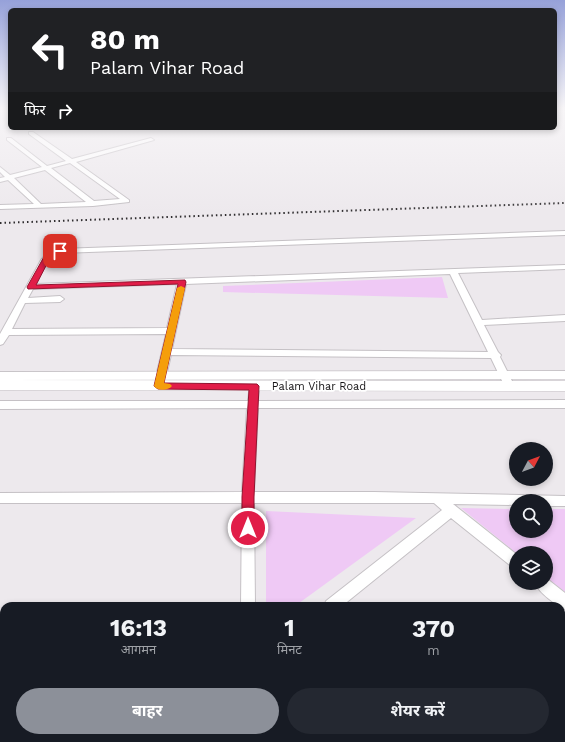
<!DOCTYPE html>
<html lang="hi">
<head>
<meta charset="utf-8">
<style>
	:root { --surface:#171b24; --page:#242831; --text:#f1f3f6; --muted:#9ea1a6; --accent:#8c9099 }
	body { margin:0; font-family:"Work Sans","Noto Sans Devanagari",sans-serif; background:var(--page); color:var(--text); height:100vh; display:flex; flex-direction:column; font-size:15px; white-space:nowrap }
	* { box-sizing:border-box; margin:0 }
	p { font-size:13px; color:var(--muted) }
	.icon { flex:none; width:22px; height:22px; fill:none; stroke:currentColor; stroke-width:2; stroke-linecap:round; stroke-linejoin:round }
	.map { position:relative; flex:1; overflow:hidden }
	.sheet { position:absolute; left:0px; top:602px; width:565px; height:140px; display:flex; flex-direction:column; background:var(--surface); border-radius:12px 12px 0 0; box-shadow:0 2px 6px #0003 }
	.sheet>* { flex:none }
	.guide { position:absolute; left:8px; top:8px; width:549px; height:122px; border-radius:6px; box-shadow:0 2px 6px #0003; background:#202124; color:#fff; overflow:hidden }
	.needle { width:26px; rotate:49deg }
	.fabs { position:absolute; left:509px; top:442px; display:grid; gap:8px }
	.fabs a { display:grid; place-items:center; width:44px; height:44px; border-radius:50%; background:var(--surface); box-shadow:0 2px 6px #0003; font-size:20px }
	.pin { position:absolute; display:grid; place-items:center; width:34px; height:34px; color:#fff; margin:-17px; border-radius:8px; box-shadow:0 2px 6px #0006 }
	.me { position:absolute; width:44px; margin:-22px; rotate:0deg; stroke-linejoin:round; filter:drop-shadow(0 0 3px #0008) }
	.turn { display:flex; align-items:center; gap:14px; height:84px; padding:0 16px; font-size:18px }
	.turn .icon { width:52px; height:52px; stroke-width:2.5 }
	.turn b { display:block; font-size:28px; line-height:34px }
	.then { display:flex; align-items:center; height:38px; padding:0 16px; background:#0003; gap:8px; font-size:15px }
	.eta { display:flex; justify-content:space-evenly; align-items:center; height:68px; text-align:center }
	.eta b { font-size:24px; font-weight:700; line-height:28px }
	.button { display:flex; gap:8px; margin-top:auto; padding:8px 16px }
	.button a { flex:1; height:46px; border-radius:24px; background:var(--accent); color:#fff; font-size:16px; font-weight:700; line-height:46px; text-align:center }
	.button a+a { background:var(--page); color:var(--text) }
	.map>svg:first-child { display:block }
	.green { fill:#efc9f5 }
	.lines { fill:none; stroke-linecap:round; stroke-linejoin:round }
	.minor-casing { stroke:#c5c1c5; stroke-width:2 }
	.tertiary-casing { stroke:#c5c1c5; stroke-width:1 }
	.minor { fill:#fff; fill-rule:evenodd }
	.tertiary { fill:#fff; fill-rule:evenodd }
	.rail { stroke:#2f2d2f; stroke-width:2; stroke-dasharray:1.5 3; stroke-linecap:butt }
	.route { fill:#e11d48; stroke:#92132f }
	.slow { fill:#f59e0b }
	.labels { text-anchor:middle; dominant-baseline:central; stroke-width:3.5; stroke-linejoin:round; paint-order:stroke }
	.street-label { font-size:11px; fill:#161416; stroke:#fff }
</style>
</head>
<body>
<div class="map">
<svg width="565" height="742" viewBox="0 0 565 742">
	<rect width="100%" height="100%" fill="#ede9ed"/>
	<!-- green -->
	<path class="green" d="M 442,277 L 448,298 L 223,292 L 223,286 Z
		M 461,508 L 516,509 L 516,531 L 546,531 L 546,509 L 565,509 L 565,592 L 546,577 L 546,553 L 516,553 Z
		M 266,511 L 416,518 L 295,606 L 266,606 Z
		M 4,652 L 4,738 L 63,738 L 58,742 L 0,742 L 0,653 Z"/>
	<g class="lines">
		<defs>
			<path id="minor" d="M 29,132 L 33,132 L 72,159 L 151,138 L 154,140 L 76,162 L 129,200 L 129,202 L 93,206 L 0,209 L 0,205 L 34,204 L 8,180 L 0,182 L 0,178 L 5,177 L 0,172 L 0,167 L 10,175 L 42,167 L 7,140 L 7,138 L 11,138 L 47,166 L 66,161 L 29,134 ZM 70,163 L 120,199 L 94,201 L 51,168 ZM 45,170 L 86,202 L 41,204 L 14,178 Z
				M 565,231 L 565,235 L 61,253 C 47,258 42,272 36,284 L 565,265 L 565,269 L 458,273 L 482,320 L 565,315 L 565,321 L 484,325 L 498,352 L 501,355 L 500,357 L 514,385 L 513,387 L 505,387 L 504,385 L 491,358 L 171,355 L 164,385 L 163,387 L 155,387 L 154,385 L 166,334 L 9,335 L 3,344 L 0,345 L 0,334 L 41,260 L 48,252 L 60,249 ZM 450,274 L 488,352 L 172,349 L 186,284 ZM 177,284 L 167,328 L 12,329 L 25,303 L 60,302 L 64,299 L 60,296 L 28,298 L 33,289 Z
				M 254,382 L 258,383 L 259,386 L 258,401 L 565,400 L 565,408 L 258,408 L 254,492 L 374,492 L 565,496 L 565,506 L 546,506 L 546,501 L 516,501 L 516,505 L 453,504 L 516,554 L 516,568 L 511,566 L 451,518 L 342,606 L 324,606 L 326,601 L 442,510 L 434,503 L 254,503 L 255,606 L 241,606 L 242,503 L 0,503 L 0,493 L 242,492 L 247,408 L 0,409 L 0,401 L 248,401 L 250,383 Z
				M 546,578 L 565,593 L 565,609 C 556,605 539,593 535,583 L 546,583 Z
				M 0,615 L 4,615 L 4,629 L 0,629 Z
				M 93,738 L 114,738 L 112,742 L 91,742 Z
				M 321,738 L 340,738 L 342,742 L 323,742 Z"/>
			<path id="tertiary" d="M 565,371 L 565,379 L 5,380 L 565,381 L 565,391 L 0,390 L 0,372 Z"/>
		</defs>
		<!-- minor casing -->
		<use href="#minor" class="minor-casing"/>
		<!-- tertiary casing -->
		<use href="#tertiary" class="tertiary-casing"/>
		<!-- minor -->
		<use href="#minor" class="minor"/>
		<!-- tertiary -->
		<use href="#tertiary" class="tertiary"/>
		<!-- rail -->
		<path class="rail" d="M 0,223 L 565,203"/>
	</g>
	<!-- sky -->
	<linearGradient id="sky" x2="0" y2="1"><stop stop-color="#96a1d9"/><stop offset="0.51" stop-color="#f7f5f7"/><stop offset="1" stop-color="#f7f5f7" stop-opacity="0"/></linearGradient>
	<rect width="565" height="212" fill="url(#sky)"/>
	<!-- route -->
	<path class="route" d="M 60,249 L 63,251 L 50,258 L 36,285 L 185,280 L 186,282 L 164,383 L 257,384 L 259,386 L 254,497 L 254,528 L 252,532 L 248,533 L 244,532 L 242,528 L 242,497 L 249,390 L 158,389 L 154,386 L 178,284 L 28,289 L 27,287 L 45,255 Z"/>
	<!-- slow -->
	<path class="slow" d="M 181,286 L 185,288 L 164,383 L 170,384 L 172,386 C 168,391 157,391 154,386 L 177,288 Z"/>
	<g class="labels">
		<!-- street labels -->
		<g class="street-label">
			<text x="319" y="386">Palam Vihar Road</text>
		</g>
	</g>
</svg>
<div class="fabs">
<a><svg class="needle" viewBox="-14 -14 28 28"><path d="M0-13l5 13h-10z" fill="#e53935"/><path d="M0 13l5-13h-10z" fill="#9ea1a6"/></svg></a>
<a><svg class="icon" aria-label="search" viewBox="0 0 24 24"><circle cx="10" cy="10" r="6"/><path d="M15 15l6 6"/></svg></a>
<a><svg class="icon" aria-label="layers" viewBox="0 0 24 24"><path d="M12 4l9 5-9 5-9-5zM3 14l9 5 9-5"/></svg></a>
</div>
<div class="pin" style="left:60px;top:251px;background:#d93025"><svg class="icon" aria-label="arrive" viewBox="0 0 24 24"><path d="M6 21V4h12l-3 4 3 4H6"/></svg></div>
<svg class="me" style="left:248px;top:528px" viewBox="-20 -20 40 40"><circle r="17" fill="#e11d48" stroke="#fff" stroke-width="3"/><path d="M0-11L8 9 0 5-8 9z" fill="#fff"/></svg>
<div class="guide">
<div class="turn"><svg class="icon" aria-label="left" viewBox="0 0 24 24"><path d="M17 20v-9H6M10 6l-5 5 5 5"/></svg><div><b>80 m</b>Palam Vihar Road</div></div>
<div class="then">फिर<svg class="icon" aria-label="right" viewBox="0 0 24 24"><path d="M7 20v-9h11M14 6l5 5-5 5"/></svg></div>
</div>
<section class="sheet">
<div class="eta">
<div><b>16:13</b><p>आगमन</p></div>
<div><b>1</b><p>मिनट</p></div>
<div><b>370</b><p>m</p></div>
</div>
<div class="button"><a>बाहर</a><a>शेयर करें</a></div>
</section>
</div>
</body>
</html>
